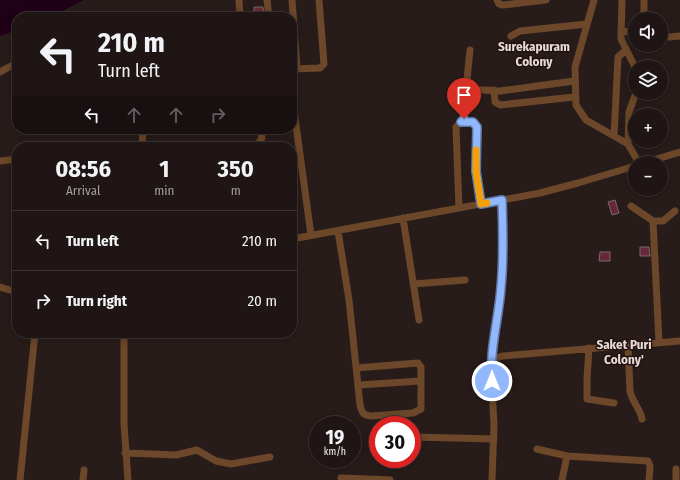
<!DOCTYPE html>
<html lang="en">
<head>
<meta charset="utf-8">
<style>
	:root { --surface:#1e1514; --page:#2b2222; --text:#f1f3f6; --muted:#a19fa0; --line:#3c3434 }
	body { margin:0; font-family:"Fira Sans Condensed",sans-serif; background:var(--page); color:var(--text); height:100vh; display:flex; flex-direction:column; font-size:15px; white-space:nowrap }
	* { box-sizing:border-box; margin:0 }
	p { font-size:13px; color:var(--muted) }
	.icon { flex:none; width:22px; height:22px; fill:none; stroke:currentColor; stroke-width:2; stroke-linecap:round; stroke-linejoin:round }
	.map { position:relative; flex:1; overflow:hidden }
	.details { position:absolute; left:12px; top:142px; width:285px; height:196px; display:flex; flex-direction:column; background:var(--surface); border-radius:16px; box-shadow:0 2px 10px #0003,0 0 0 1px var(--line) }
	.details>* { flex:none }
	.top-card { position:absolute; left:12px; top:12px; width:285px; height:122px; border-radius:16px; box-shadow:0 2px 10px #0003,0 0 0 1px var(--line); background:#1e1514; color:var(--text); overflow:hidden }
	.tools { position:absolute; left:628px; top:12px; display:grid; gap:8px }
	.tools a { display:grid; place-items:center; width:40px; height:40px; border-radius:50%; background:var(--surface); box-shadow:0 2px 10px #0003,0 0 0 1px var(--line); font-size:20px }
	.speed { position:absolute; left:309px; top:416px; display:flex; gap:8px; font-size:20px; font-weight:700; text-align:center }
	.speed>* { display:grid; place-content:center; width:52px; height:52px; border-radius:50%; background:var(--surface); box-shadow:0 2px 10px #0003,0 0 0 1px var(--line); line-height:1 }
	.speed small { font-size:10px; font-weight:400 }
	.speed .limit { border:6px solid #d22; background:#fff; color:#111 }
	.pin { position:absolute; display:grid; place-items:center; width:34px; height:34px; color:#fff; margin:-41px -17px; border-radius:50% 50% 50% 0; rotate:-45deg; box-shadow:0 0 4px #0007 }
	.pin .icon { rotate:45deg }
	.me { position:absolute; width:44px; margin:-22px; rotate:0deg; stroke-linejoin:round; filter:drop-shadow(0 0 3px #0008) }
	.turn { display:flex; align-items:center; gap:14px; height:84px; padding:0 20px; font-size:18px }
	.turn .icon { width:52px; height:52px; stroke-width:2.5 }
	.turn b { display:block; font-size:28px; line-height:34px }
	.lanes { display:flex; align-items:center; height:38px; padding:0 20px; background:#0003; justify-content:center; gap:20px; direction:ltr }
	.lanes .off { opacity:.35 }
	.eta { display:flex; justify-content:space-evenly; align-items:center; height:68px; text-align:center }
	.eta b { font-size:24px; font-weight:700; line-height:28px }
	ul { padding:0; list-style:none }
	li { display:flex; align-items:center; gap:12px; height:60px; padding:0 20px; border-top:1px solid var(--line) }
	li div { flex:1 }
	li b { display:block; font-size:15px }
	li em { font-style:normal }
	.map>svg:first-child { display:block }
	.water { fill:#1f0017 }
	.building { fill:#662839; stroke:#78696c }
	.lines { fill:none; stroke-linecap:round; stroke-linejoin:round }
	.street { stroke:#6c4729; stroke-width:7 }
	.route-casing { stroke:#5e78a4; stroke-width:10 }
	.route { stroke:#91b8fd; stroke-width:7 }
	.slow { stroke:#f59e0b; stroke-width:7 }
	.labels { text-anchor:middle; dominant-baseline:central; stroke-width:3; stroke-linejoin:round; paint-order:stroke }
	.neighbourhood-label { font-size:13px; font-weight:bold; fill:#e9d9d5; stroke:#1e1311 }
</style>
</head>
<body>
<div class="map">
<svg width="680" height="480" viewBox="0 0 680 480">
	<rect width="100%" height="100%" fill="#281c1a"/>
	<!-- water -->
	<path class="water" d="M 0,0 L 84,0 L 51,17 L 17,17 L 17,30 L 0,36 Z"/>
	<!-- building -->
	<path class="building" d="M 254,7 L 263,7 L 264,17 L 254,17 Z
		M 615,200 L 619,213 L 612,215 L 608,202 Z
		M 640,247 L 649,247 L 650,256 L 640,256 Z
		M 600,252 L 610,252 L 610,261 L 599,261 Z"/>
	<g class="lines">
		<!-- street -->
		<path class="street" d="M 239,0 L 240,17
			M 267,0 L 269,17
			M 292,0 L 297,68
			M 497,0 L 499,4 L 503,5 L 546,0
			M 594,0 L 575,67 L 576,105 L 586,120 L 628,144 L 639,163
			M 622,0 L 621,39 L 635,67
			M 644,0 L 644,13
			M 621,31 L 635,32
			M 661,35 L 670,37 L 680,36
			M 511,36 L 520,31 L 587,24
			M 292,69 L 320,68 L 324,64 L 319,0
			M 0,72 L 11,66
			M 466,89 L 500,91 L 574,81
			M 494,90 L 495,102 L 500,105 L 574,97
			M 292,96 L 311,235
			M 461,122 L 473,122 L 477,127 L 476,171 L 481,204
			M 614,136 L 618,57 L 626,50
			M 628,144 L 629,112 L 636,93
			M 142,147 L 143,129
			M 256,147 L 262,138 L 260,129
			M 0,161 L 17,159
			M 643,163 L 680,152
			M 631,206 L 653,221 L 659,342
			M 459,208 L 456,127 L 463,119 L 470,50
			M 403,218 L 419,320
			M 653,221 L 663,221 L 675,211
			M 338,231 L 349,300 L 360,405 C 362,413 363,415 371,416 L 413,413 L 421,409 L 421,367 L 418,363 L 356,368
			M 292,239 L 540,193 L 578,183 L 635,166
			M 413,284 L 465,280
			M 0,287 L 17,292
			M 124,333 L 124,424 L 128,480
			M 628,345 L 630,391 C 632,402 640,408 642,419
			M 589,348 L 587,379 L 587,399 L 614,403
			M 493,359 L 501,288 L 504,247 L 502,200
			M 358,385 L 421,381
			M 412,437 L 494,439
			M 537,449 L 567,456 L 648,461 L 650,466 L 649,480
			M 125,453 L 176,455 L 197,450 L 216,461 L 231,464 L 270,457
			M 341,478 L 390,480
			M 20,480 L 35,333
			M 83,480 L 84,470
			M 492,480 L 494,425 L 491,370 L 493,359 L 503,356 L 680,341
			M 562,480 L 567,456
			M 676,480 L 676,469"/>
	</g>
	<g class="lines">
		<defs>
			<path id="route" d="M 464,119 L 461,122 L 473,122 L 477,127 L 476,171 L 481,204 L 502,200 C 503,229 504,258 501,287 C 499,318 489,350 492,381"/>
		</defs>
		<!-- route casing -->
		<use href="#route" class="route-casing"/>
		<!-- route -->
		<use href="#route" class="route"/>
		<!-- slow -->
		<path class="slow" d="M 476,150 L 476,171 L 481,204 L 487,203"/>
	</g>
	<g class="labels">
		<!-- neighbourhood labels -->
		<g class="neighbourhood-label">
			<text x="534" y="46">Surekapuram<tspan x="534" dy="15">Colony</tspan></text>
			<text x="624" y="344">Saket Puri<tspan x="624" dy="15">Colony'</tspan></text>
		</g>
	</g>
</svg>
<div class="tools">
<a><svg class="icon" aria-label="sound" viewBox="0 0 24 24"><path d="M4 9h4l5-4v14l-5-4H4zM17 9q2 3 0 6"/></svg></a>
<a><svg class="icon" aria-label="layers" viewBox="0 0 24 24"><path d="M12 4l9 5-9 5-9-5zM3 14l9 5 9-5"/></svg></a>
<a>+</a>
<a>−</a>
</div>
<div class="speed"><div>19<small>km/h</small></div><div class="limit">30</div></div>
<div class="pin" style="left:464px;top:119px;background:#d93025"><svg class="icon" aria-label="arrive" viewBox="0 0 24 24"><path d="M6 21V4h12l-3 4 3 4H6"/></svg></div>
<svg class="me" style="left:492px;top:381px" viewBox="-20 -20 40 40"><circle r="17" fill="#91b8fd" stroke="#fff" stroke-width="3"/><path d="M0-11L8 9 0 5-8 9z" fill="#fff"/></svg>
<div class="top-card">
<div class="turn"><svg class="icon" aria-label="left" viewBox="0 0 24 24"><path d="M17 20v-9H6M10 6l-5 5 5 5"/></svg><div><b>210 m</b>Turn left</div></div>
<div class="lanes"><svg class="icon" aria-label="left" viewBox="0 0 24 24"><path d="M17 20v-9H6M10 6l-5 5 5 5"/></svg><svg class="icon off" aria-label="ahead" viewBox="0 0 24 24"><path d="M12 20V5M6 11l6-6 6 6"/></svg><svg class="icon off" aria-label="ahead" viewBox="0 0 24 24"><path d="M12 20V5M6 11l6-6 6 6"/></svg><svg class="icon off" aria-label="right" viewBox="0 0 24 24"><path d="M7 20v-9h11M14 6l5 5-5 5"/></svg></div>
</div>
<section class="details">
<div class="eta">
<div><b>08:56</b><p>Arrival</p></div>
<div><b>1</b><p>min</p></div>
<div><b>350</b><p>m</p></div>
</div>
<ul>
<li><svg class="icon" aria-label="left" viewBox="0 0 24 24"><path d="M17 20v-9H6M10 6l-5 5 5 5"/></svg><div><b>Turn left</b></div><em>210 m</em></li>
<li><svg class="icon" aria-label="right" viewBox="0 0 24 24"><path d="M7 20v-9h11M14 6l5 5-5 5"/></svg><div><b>Turn right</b></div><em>20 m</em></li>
</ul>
</section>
</div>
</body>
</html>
